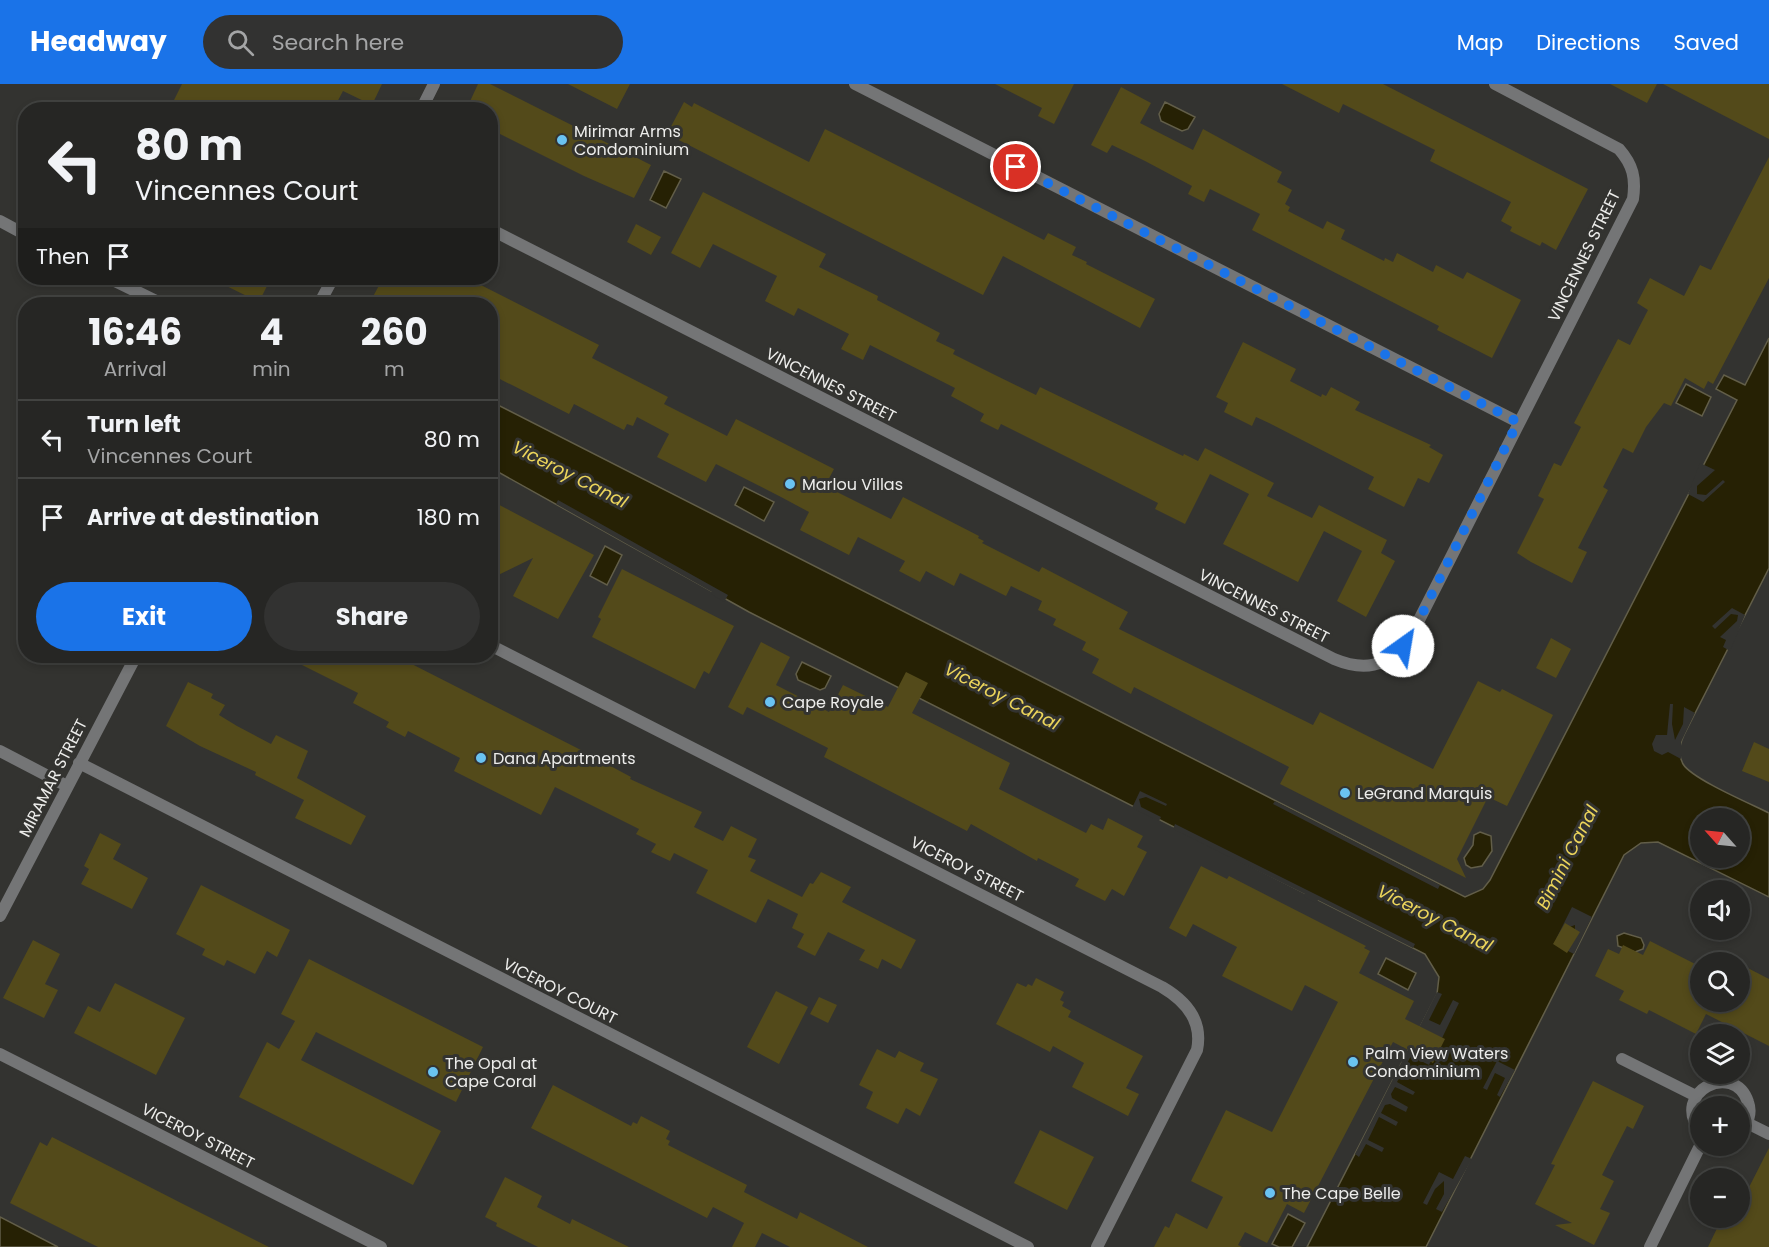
<!DOCTYPE html>
<html lang="en">
<head>
<meta charset="utf-8">
<style>
	:root { --surface:#262624; --page:#323231; --text:#f1f3f6; --muted:#a4a5a6; --line:#424341; --accent:#1a73e8 }
	body { margin:0; font-family:Poppins,sans-serif; background:var(--page); color:var(--text); height:100vh; display:flex; flex-direction:column; font-size:22px; white-space:nowrap }
	* { box-sizing:border-box; margin:0 }
	p { font-size:20px; color:var(--muted) }
	.icon { flex:none; width:33px; height:33px; fill:none; stroke:currentColor; stroke-width:2; stroke-linecap:round; stroke-linejoin:round }
	.map { position:relative; flex:1; overflow:hidden }
	.panel { position:absolute; left:18px; top:213px; width:480px; height:366px; display:flex; flex-direction:column; background:var(--surface); border-radius:24px; box-shadow:0 3px 9px #0003,0 0 0 2px var(--line) }
	.panel>* { flex:none }
	.banner { position:absolute; left:18px; top:18px; width:480px; height:183px; border-radius:24px; box-shadow:0 3px 9px #0003,0 0 0 2px var(--line); background:#262624; color:var(--text); overflow:hidden }
	.needle { width:39px; rotate:297deg }
	.fabs { position:absolute; left:1690px; top:724px; display:grid; gap:12px }
	.fabs a { display:grid; place-items:center; width:60px; height:60px; border-radius:50%; background:var(--surface); box-shadow:0 3px 9px #0003,0 0 0 2px var(--line); font-size:30px }
	.pin { position:absolute; display:grid; place-items:center; width:51px; height:51px; color:#fff; margin:-26px; border:3px solid #fff; border-radius:50%; box-shadow:0 2px 6px #0007 }
	.me { position:absolute; width:66px; margin:-33px; rotate:32deg; stroke-linejoin:round; filter:drop-shadow(0 0 4px #0008) }
	.turn { display:flex; align-items:center; gap:21px; height:126px; padding:0 18px; font-size:27px }
	.turn .icon { width:78px; height:78px; stroke-width:2.5 }
	.turn b { display:block; font-size:42px; line-height:51px }
	.then { display:flex; align-items:center; height:57px; padding:0 18px; background:#0003; gap:12px; font-size:22px }
	.eta { display:flex; justify-content:space-evenly; align-items:center; height:102px; text-align:center }
	.eta b { font-size:36px; font-weight:700; line-height:42px }
	.action { display:flex; gap:12px; margin-top:auto; padding:12px 18px }
	.action a { flex:1; height:69px; border-radius:36px; background:var(--accent); color:#fff; font-size:24px; font-weight:700; line-height:69px; text-align:center }
	.action a+a { background:var(--page); color:var(--text) }
	ul { padding:0; list-style:none }
	li { display:flex; align-items:center; gap:18px; height:78px; padding:0 18px; border-top:2px solid var(--line) }
	li div { flex:1 }
	li b { display:block; font-size:22px }
	li em { font-style:normal }
	header { display:flex; align-items:center; gap:36px; box-sizing:border-box; height:84px; padding:0 30px; background:var(--accent); color:#fff }
	header strong { font-size:28px }
	nav { display:flex; gap:33px; margin-inline-start:auto; font-size:21px }
	.search { width:420px; height:54px; background:var(--page); display:flex; align-items:center; gap:15px; box-sizing:border-box; padding:0 21px; border-radius:33px; color:var(--muted); font-size:22px }
	.map>svg:first-child { display:block }
	.water { fill:#262104; stroke:#625e49; stroke-width:1.5; fill-rule:evenodd }
	.pier { fill:#333330 }
	.building { fill:#534a1a }
	.lines { fill:none; stroke-linecap:round; stroke-linejoin:round }
	.minor { stroke:#747576; stroke-width:12 }
	.route { stroke:#1a73e8; stroke-width:10; stroke-dasharray:0 18 }
	.poi-dot { fill:#6ac3f1; stroke:#333330; stroke-width:2 }
	.labels { text-anchor:middle; dominant-baseline:central; stroke-width:6; stroke-linejoin:round; paint-order:stroke }
	.poi-label { font-size:16px; fill:#ededeb; stroke:#333330; text-anchor:start }
	.street-label { font-size:16px; fill:#ededeb; stroke:#333330 }
	.water-label { font-size:18px; font-style:italic; fill:#ecd55b; stroke:#333330 }
</style>
</head>
<body>
<header>
<strong>Headway</strong>
<div class="search"><svg class="icon" aria-label="search" viewBox="0 0 24 24"><circle cx="10" cy="10" r="6"/><path d="M15 15l6 6"/></svg>Search here</div>
<nav><a>Map</a><a>Directions</a><a>Saved</a></nav>
</header>
<div class="map">
<svg width="1769" height="1163" viewBox="0 0 1769 1163">
	<rect width="100%" height="100%" fill="#333330"/>
	<!-- water -->
	<path class="water" d="M 1165,18 L 1195,33 L 1188,45 L 1182,47 L 1161,37 L 1159,30 Z
		M 664,87 L 681,95 L 666,124 L 650,116 Z
		M 1769,254 L 1769,484 L 1685,649 C 1680,659 1677,669 1683,680 C 1692,695 1751,720 1769,729 L 1769,813 L 1658,758 L 1641,759 L 1624,771 L 1426,1163 L 1307,1163 L 1437,910 L 1439,893 L 1425,870 L 749,528 L 491,384 L 490,317 L 1465,813 L 1483,805 L 1490,796 L 1737,316 L 1716,305 L 1724,291 L 1745,301 ZM 1701,735 L 1740,735 L 1740,774 L 1701,774 Z
		M 1686,300 L 1711,313 L 1702,332 L 1676,319 Z
		M 744,403 L 774,418 L 764,437 L 735,421 Z
		M 605,462 L 622,471 L 607,501 L 590,492 Z
		M 802,578 L 831,592 L 825,604 L 820,606 L 798,596 L 796,590 Z
		M 1480,748 L 1491,752 L 1492,767 L 1482,782 L 1471,784 L 1466,781 L 1464,774 L 1473,761 L 1474,751 Z
		M 1624,849 L 1641,854 L 1644,861 L 1643,865 L 1635,868 L 1618,862 L 1617,852 Z
		M 1386,874 L 1416,889 L 1408,906 L 1378,890 Z
		M 1288,1130 L 1305,1139 L 1292,1163 L 1279,1163 L 1272,1160 Z
		M 0,1133 L 58,1163 L 0,1163 Z"/>
	<!-- pier -->
	<path class="pier" d="M 1700,379 L 1715,386 L 1697,402 L 1697,410 L 1706,411 L 1723,396 L 1725,398 L 1703,418 L 1688,410 Z
		M 558,416 L 728,511 L 724,518 L 711,510 L 712,508 L 556,420 Z
		M 1732,524 L 1745,531 L 1730,567 L 1723,563 L 1726,556 L 1720,553 L 1737,537 L 1738,531 L 1731,530 L 1715,545 L 1712,542 Z
		M 1670,620 L 1673,620 L 1672,640 L 1675,656 L 1683,640 L 1684,623 L 1695,629 L 1681,658 L 1681,675 L 1668,668 L 1662,671 L 1654,667 L 1652,660 L 1656,651 L 1667,651 Z
		M 1140,707 L 1167,720 L 1166,722 L 1146,713 L 1139,715 L 1141,723 L 1161,733 L 1159,737 L 1132,724 Z
		M 1275,717 L 1440,801 L 1438,805 L 1273,720 Z
		M 1175,740 L 1415,860 L 1413,864 L 1318,816 L 1316,819 L 1304,813 L 1305,810 L 1173,745 Z
		M 1572,823 L 1592,833 L 1574,870 L 1566,866 L 1575,852 L 1575,841 L 1564,845 L 1556,855 Z
		M 1437,908 L 1442,910 L 1429,936 L 1440,941 L 1453,916 L 1459,919 L 1429,981 L 1411,972 L 1397,998 L 1415,1008 L 1413,1011 L 1395,1003 L 1391,1010 L 1392,1014 L 1408,1023 L 1406,1028 L 1390,1020 L 1385,1021 L 1381,1029 L 1398,1038 L 1396,1042 L 1379,1033 L 1368,1056 L 1384,1064 L 1382,1068 L 1366,1060 L 1359,1073 L 1355,1070 Z
		M 1497,977 L 1515,986 L 1500,1013 L 1497,1011 L 1505,994 L 1495,989 L 1487,1006 L 1483,1004 Z
		M 1465,1072 L 1472,1075 L 1442,1128 L 1436,1125 L 1444,1110 L 1444,1097 L 1435,1105 L 1427,1121 L 1423,1119 L 1439,1088 L 1453,1095 Z"/>
	<!-- building -->
	<path class="building" d="M 182,0 L 382,0 L 372,21 L 343,7 L 333,26 L 169,26 Z
		M 478,0 L 490,0 L 651,81 L 634,114 L 584,92 L 490,45 L 490,26 L 466,26 Z
		M 568,0 L 630,0 L 617,25 Z
		M 995,0 L 1074,0 L 1054,40 L 1038,32 L 1042,24 Z
		M 1282,0 L 1383,0 L 1588,105 L 1556,166 L 1542,158 L 1540,162 L 1510,147 L 1512,143 L 1501,137 L 1511,118 L 1430,77 L 1435,66 L 1343,20 L 1339,29 Z
		M 1610,0 L 1657,0 L 1647,19 Z
		M 1663,0 L 1769,0 L 1769,55 Z
		M 1121,3 L 1151,19 L 1140,39 L 1193,66 L 1203,45 L 1282,88 L 1277,98 L 1292,106 L 1285,120 L 1290,123 L 1288,127 L 1323,145 L 1327,137 L 1345,146 L 1341,155 L 1384,177 L 1385,174 L 1393,178 L 1397,169 L 1433,188 L 1436,181 L 1463,195 L 1467,188 L 1521,216 L 1492,274 L 1437,246 L 1439,242 L 1252,146 L 1260,130 L 1210,105 L 1204,118 L 1188,110 L 1192,102 L 1145,77 L 1112,61 L 1107,69 L 1091,61 Z
		M 684,18 L 692,23 L 694,19 L 809,78 L 825,45 L 1044,156 L 1048,149 L 1076,163 L 1072,171 L 1087,178 L 1086,180 L 1155,215 L 1140,244 L 1003,172 L 983,211 L 667,50 Z
		M 1769,73 L 1769,194 L 1713,300 L 1708,297 L 1704,305 L 1685,294 L 1671,322 L 1664,319 L 1646,343 L 1633,369 L 1623,364 L 1603,403 L 1608,406 L 1578,464 L 1587,468 L 1572,499 L 1531,478 L 1517,469 L 1544,415 L 1538,412 L 1554,379 L 1561,382 L 1581,343 L 1574,339 L 1618,255 L 1630,261 L 1648,226 L 1637,219 L 1650,194 L 1684,212 L 1700,181 L 1711,186 Z
		M 703,108 L 826,170 L 819,183 L 878,212 L 877,216 L 940,249 L 936,257 L 955,266 L 953,270 L 993,290 L 1036,311 L 1040,303 L 1183,372 L 1184,370 L 1198,377 L 1205,364 L 1274,399 L 1267,412 L 1312,434 L 1319,421 L 1387,456 L 1381,469 L 1395,477 L 1366,533 L 1337,517 L 1362,467 L 1324,447 L 1298,498 L 1223,460 L 1249,410 L 1210,390 L 1185,440 L 1155,425 L 1158,419 L 1073,376 L 1001,340 L 998,346 L 980,337 L 984,330 L 951,312 L 955,304 L 870,261 L 863,276 L 841,265 L 849,250 L 798,224 L 794,232 L 765,217 L 777,192 L 713,160 L 700,184 L 671,169 Z
		M 636,140 L 661,153 L 651,171 L 627,158 Z
		M 210,194 L 271,194 L 259,218 Z
		M 383,194 L 467,194 L 599,261 L 592,274 L 668,313 L 664,320 L 727,352 L 736,335 L 834,385 L 825,402 L 891,435 L 903,413 L 979,452 L 978,454 L 984,457 L 982,459 L 1039,488 L 1042,483 L 1128,528 L 1119,545 L 1313,641 L 1320,628 L 1433,685 L 1478,597 L 1500,608 L 1502,605 L 1553,631 L 1507,722 L 1488,713 L 1457,775 L 1466,794 L 1280,700 L 1289,683 L 1134,603 L 1131,610 L 1092,589 L 1099,575 L 1082,566 L 1086,558 L 1053,541 L 1056,535 L 1038,526 L 1042,517 L 1011,502 L 1006,512 L 960,489 L 954,502 L 926,487 L 920,498 L 899,487 L 905,477 L 858,453 L 849,471 L 800,446 L 809,428 L 781,413 L 716,380 L 706,398 L 657,373 L 669,350 L 637,333 L 633,342 L 627,340 L 624,346 L 574,320 L 569,330 L 490,290 L 490,220 L 369,220 Z
		M 1243,258 L 1296,285 L 1290,297 L 1321,313 L 1322,310 L 1326,312 L 1331,303 L 1360,318 L 1355,326 L 1431,361 L 1429,363 L 1443,371 L 1429,399 L 1418,394 L 1404,423 L 1368,405 L 1374,393 L 1269,339 L 1256,333 L 1252,342 L 1224,328 L 1228,319 L 1216,313 Z
		M 490,416 L 594,471 L 558,535 L 513,512 L 533,474 L 490,495 Z
		M 622,485 L 734,542 L 709,590 L 704,587 L 695,605 L 592,553 L 601,535 L 598,533 Z
		M 1551,554 L 1571,565 L 1556,594 L 1536,584 Z
		M 761,558 L 790,573 L 776,601 L 829,628 L 843,601 L 888,623 L 906,588 L 928,599 L 912,629 L 1010,679 L 999,705 L 1086,749 L 1091,740 L 1103,746 L 1108,734 L 1143,752 L 1137,763 L 1147,768 L 1124,812 L 1112,805 L 1105,817 L 1075,802 L 1079,795 L 1038,774 L 1037,777 L 971,740 L 967,747 L 824,673 L 828,664 L 747,623 L 743,631 L 728,623 Z
		M 284,572 L 396,572 L 577,664 L 631,693 L 630,695 L 702,728 L 694,743 L 723,757 L 731,742 L 757,755 L 748,773 L 756,776 L 750,787 L 802,813 L 810,799 L 813,800 L 821,788 L 851,803 L 842,818 L 916,856 L 901,885 L 882,875 L 878,885 L 868,880 L 859,876 L 865,866 L 828,848 L 815,872 L 797,863 L 804,850 L 792,844 L 798,830 L 768,815 L 756,839 L 696,809 L 708,786 L 674,769 L 670,777 L 651,768 L 656,760 L 636,750 L 639,745 L 555,703 L 541,731 L 454,687 L 460,674 L 408,647 L 405,653 L 386,643 L 389,638 L 353,619 L 358,609 Z
		M 188,598 L 213,610 L 211,614 L 225,621 L 219,631 L 237,642 L 271,660 L 276,651 L 308,667 L 297,694 L 366,732 L 351,761 L 295,734 L 304,716 L 255,691 L 256,688 L 200,662 L 166,642 Z
		M 1754,658 L 1769,665 L 1769,698 L 1742,687 Z
		M 100,749 L 121,760 L 113,775 L 148,794 L 132,825 L 81,800 L 89,785 L 84,782 Z
		M 1201,782 L 1227,795 L 1229,792 L 1366,862 L 1364,864 L 1370,867 L 1359,889 L 1414,917 L 1405,935 L 1445,955 L 1433,979 L 1393,958 L 1304,1129 L 1287,1120 L 1267,1159 L 1245,1148 L 1238,1161 L 1242,1163 L 1154,1163 L 1165,1142 L 1169,1144 L 1176,1129 L 1207,1145 L 1223,1113 L 1191,1097 L 1226,1026 L 1272,1048 L 1338,918 L 1305,901 L 1292,927 L 1222,892 L 1237,863 L 1193,840 L 1186,853 L 1169,844 Z
		M 201,801 L 290,846 L 277,873 L 267,867 L 255,890 L 227,876 L 224,882 L 202,871 L 205,865 L 176,850 Z
		M 1565,839 L 1580,848 L 1567,869 L 1553,860 Z
		M 33,856 L 60,870 L 45,900 L 58,906 L 44,934 L 3,914 Z
		M 1650,857 L 1701,883 L 1701,918 L 1740,918 L 1740,880 L 1769,895 L 1769,962 L 1706,930 L 1696,950 L 1649,926 L 1647,930 L 1619,916 L 1624,907 L 1595,892 L 1608,865 L 1619,870 L 1623,861 L 1643,871 Z
		M 309,875 L 483,963 L 456,1018 L 316,948 L 301,976 L 441,1047 L 413,1101 L 239,1013 L 267,958 L 279,965 L 295,937 L 281,930 Z
		M 1036,894 L 1064,908 L 1060,916 L 1064,918 L 1062,922 L 1071,927 L 1068,933 L 1143,972 L 1126,1004 L 1139,1010 L 1128,1032 L 1072,1003 L 1084,979 L 1053,962 L 1050,968 L 996,940 L 1017,899 L 1026,903 L 1028,900 L 1032,902 Z
		M 115,899 L 185,934 L 156,991 L 74,949 L 88,922 L 100,928 Z
		M 776,907 L 808,923 L 779,980 L 747,963 Z
		M 819,913 L 837,921 L 828,939 L 810,930 Z
		M 877,965 L 895,974 L 899,967 L 911,973 L 924,979 L 920,987 L 938,995 L 920,1032 L 906,1024 L 898,1040 L 866,1024 L 873,1008 L 859,1001 Z
		M 1593,997 L 1644,1022 L 1633,1045 L 1627,1042 L 1602,1091 L 1614,1097 L 1600,1125 L 1610,1129 L 1594,1161 L 1555,1141 L 1572,1139 L 1535,1120 L 1555,1081 L 1551,1080 Z
		M 553,1001 L 631,1042 L 633,1038 L 637,1040 L 641,1032 L 670,1047 L 666,1055 L 670,1057 L 668,1061 L 747,1101 L 744,1108 L 797,1135 L 800,1128 L 868,1163 L 790,1163 L 762,1149 L 755,1163 L 732,1163 L 744,1139 L 713,1123 L 707,1134 L 531,1044 Z
		M 1040,1046 L 1094,1073 L 1067,1126 L 1014,1099 Z
		M 52,1053 L 185,1121 L 269,1163 L 98,1163 L 10,1119 L 40,1058 L 47,1062 Z
		M 1769,1064 L 1769,1163 L 1708,1163 L 1722,1134 L 1740,1134 L 1740,1121 Z
		M 505,1093 L 542,1112 L 537,1123 L 570,1140 L 572,1135 L 629,1163 L 538,1163 L 496,1142 L 497,1139 L 485,1133 Z"/>
	<g class="lines">
		<!-- minor -->
		<path class="minor" d="M 855,0 L 1518,338
			M 421,26 L 434,0
			M 0,137 L 26,151
			M 490,145 L 1334,575 C 1375,592 1396,576 1417,540 L 1633,115 C 1636,94 1633,81 1619,65 L 1495,0
			M 109,194 L 162,220
			M 319,220 L 333,194
			M 490,561 L 1162,903 C 1186,917 1203,937 1197,966 L 1097,1163
			M 0,667 L 67,702
			M 79,679 L 1028,1163
			M 0,832 L 136,572
			M 0,970 L 381,1163
			M 1622,975 L 1696,1012
			M 1747,1039 L 1769,1050
			M 1701,1048 C 1669,1008 1734,976 1748,1018 C 1752,1029 1748,1040 1740,1048
			M 1650,1163 L 1701,1060"/>
	</g>
	<g class="lines">
		<!-- route -->
		<path class="route" d="M 1016,83 L 1518,338 L 1417,540 L 1403,562"/>
	</g>
	<!-- markers -->
	<g class="poi-dot">
		<circle cx="562" cy="56" r="6"/>
		<circle cx="790" cy="400" r="6"/>
		<circle cx="770" cy="618" r="6"/>
		<circle cx="481" cy="674" r="6"/>
		<circle cx="1345" cy="709" r="6"/>
		<circle cx="1353" cy="978" r="6"/>
		<circle cx="433" cy="988" r="6"/>
		<circle cx="1270" cy="1109" r="6"/>
	</g>
	<g class="labels">
		<!-- poi labels -->
		<g class="poi-label">
			<text x="574" y="47">Mirimar Arms<tspan x="574" dy="18">Condominium</tspan></text>
			<text x="802" y="400">Marlou Villas</text>
			<text x="782" y="618">Cape Royale</text>
			<text x="493" y="674">Dana Apartments</text>
			<text x="1357" y="709">LeGrand Marquis</text>
			<text x="1365" y="969">Palm View Waters<tspan x="1365" dy="18">Condominium</tspan></text>
			<text x="445" y="979">The Opal at<tspan x="445" dy="18">Cape Coral</tspan></text>
			<text x="1282" y="1109">The Cape Belle</text>
		</g>
		<!-- street labels -->
		<g class="street-label">
			<text transform="translate(1584 172) rotate(-64)">VINCENNES STREET</text>
			<text transform="translate(831 301) rotate(27)">VINCENNES STREET</text>
			<text transform="translate(1264 522) rotate(27)">VINCENNES STREET</text>
			<text transform="translate(53 694) rotate(-63)">MIRAMAR STREET</text>
			<text transform="translate(967 785) rotate(27)">VICEROY STREET</text>
			<text transform="translate(560 907) rotate(27)">VICEROY COURT</text>
			<text transform="translate(198 1052) rotate(27)">VICEROY STREET</text>
		</g>
		<!-- water labels -->
		<g class="water-label">
			<text transform="translate(570 390) rotate(27)">Viceroy Canal</text>
			<text transform="translate(1002 612) rotate(27)">Viceroy Canal</text>
			<text transform="translate(1567 773) rotate(-63)">Bimini Canal</text>
			<text transform="translate(1435 834) rotate(27)">Viceroy Canal</text>
		</g>
	</g>
</svg>
<div class="fabs">
<a><svg class="needle" viewBox="-14 -14 28 28"><path d="M0-13l5 13h-10z" fill="#e53935"/><path d="M0 13l5-13h-10z" fill="#a4a5a6"/></svg></a>
<a><svg class="icon" aria-label="sound" viewBox="0 0 24 24"><path d="M4 9h4l5-4v14l-5-4H4zM17 9q2 3 0 6"/></svg></a>
<a><svg class="icon" aria-label="search" viewBox="0 0 24 24"><circle cx="10" cy="10" r="6"/><path d="M15 15l6 6"/></svg></a>
<a><svg class="icon" aria-label="layers" viewBox="0 0 24 24"><path d="M12 4l9 5-9 5-9-5zM3 14l9 5 9-5"/></svg></a>
<a>+</a>
<a>−</a>
</div>
<div class="pin" style="left:1016px;top:83px;background:#d93025"><svg class="icon" aria-label="arrive" viewBox="0 0 24 24"><path d="M6 21V4h12l-3 4 3 4H6"/></svg></div>
<svg class="me" style="left:1403px;top:562px" viewBox="-20 -20 40 40"><circle r="19" fill="#fff"/><path d="M0-13L10 11 0 6-10 11z" fill="#1a73e8"/></svg>
<div class="banner">
<div class="turn"><svg class="icon" aria-label="left" viewBox="0 0 24 24"><path d="M17 20v-9H6M10 6l-5 5 5 5"/></svg><div><b>80 m</b>Vincennes Court</div></div>
<div class="then">Then<svg class="icon" aria-label="arrive" viewBox="0 0 24 24"><path d="M6 21V4h12l-3 4 3 4H6"/></svg></div>
</div>
<section class="panel">
<div class="eta">
<div><b>16:46</b><p>Arrival</p></div>
<div><b>4</b><p>min</p></div>
<div><b>260</b><p>m</p></div>
</div>
<ul>
<li><svg class="icon" aria-label="left" viewBox="0 0 24 24"><path d="M17 20v-9H6M10 6l-5 5 5 5"/></svg><div><b>Turn left</b><p>Vincennes Court</p></div><em>80 m</em></li>
<li><svg class="icon" aria-label="arrive" viewBox="0 0 24 24"><path d="M6 21V4h12l-3 4 3 4H6"/></svg><div><b>Arrive at destination</b></div><em>180 m</em></li>
</ul>
<div class="action"><a>Exit</a><a>Share</a></div>
</section>
</div>
</body>
</html>
